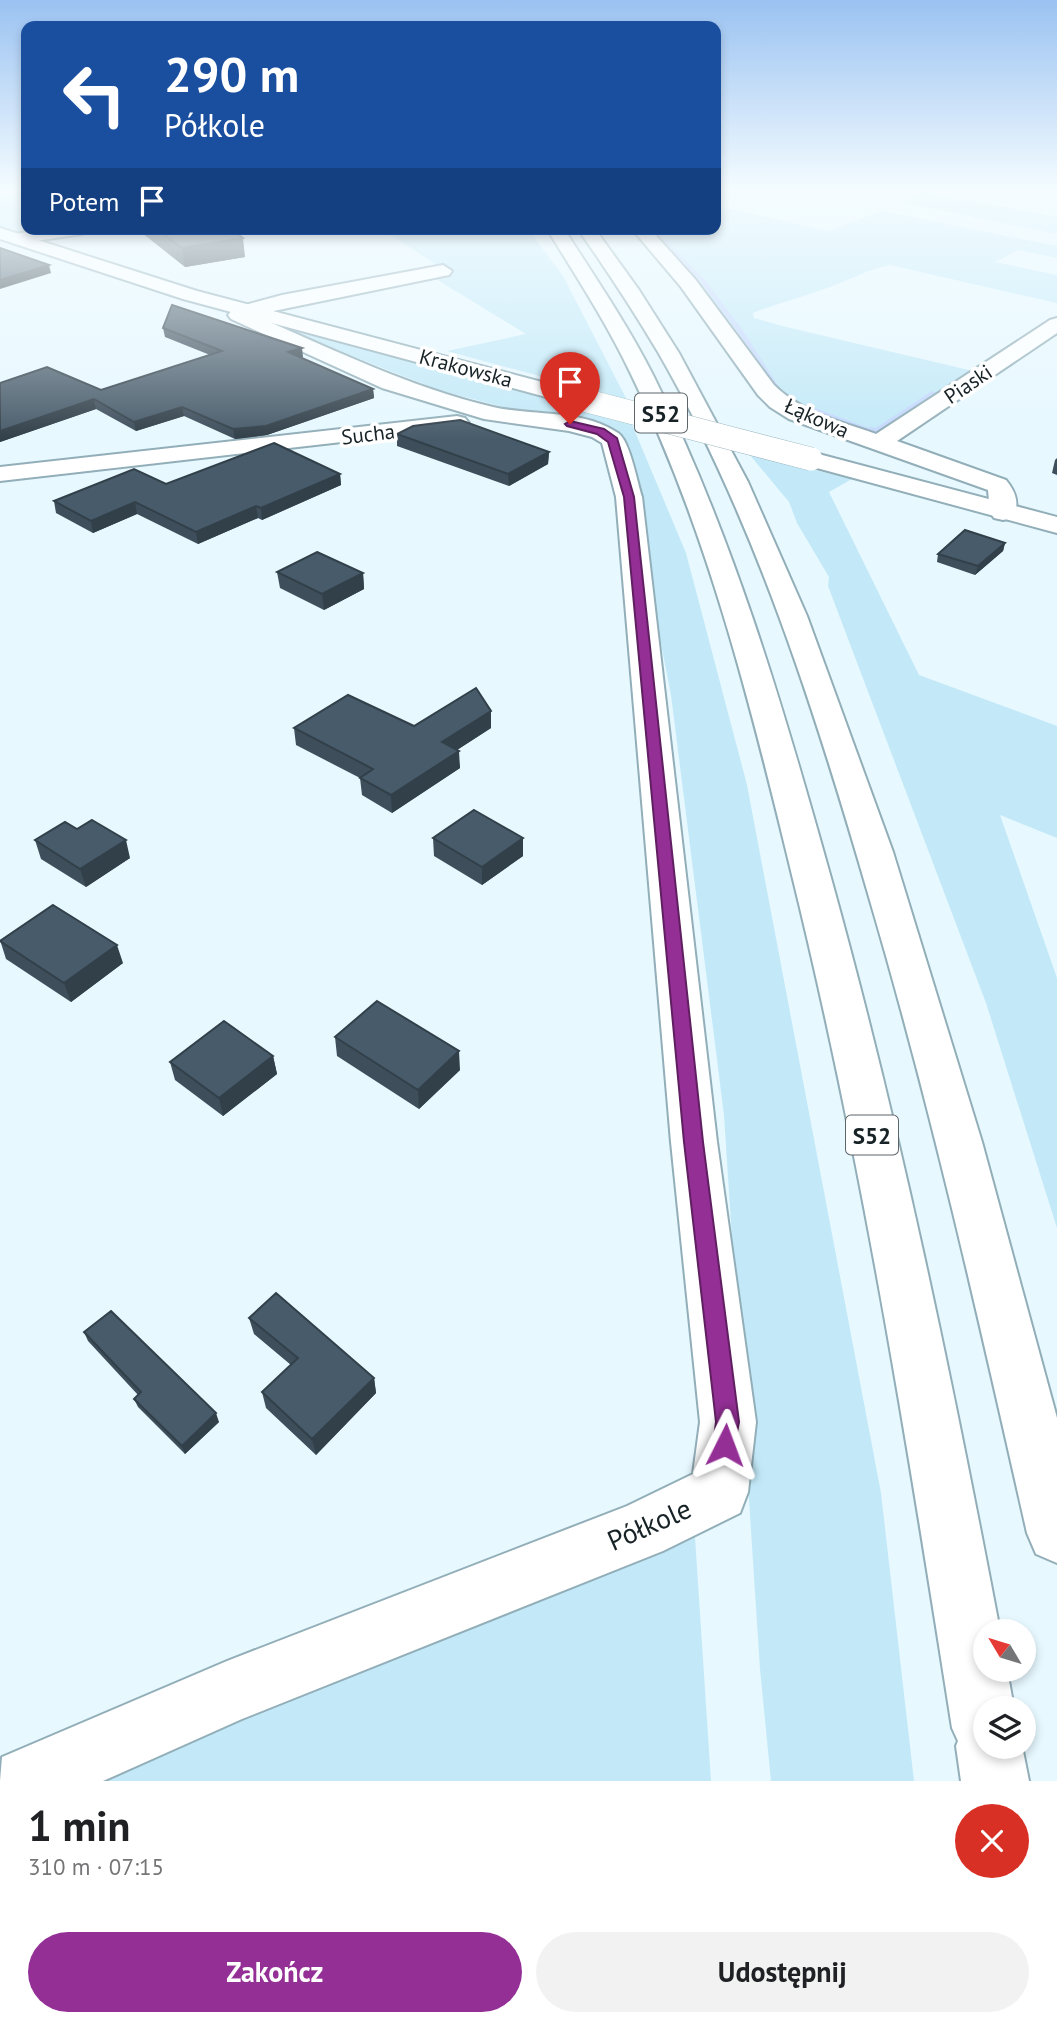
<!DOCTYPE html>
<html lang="pl">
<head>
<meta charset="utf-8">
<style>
	:root { --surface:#fff; --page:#f2f2f2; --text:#202124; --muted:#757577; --accent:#932f95 }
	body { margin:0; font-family:"PT Sans",sans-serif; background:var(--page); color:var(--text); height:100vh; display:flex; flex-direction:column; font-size:26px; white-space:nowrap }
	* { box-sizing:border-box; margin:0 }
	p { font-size:23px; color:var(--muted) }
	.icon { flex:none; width:38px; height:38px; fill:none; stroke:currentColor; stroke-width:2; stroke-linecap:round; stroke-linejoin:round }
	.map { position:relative; height:1781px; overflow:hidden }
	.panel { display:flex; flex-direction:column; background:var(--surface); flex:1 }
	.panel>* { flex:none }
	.banner { position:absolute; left:21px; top:21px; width:700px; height:214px; border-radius:14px; box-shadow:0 4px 10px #0003; background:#1a4fa0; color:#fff; overflow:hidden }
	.needle { width:46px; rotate:308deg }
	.tools { position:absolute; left:973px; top:1619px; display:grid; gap:14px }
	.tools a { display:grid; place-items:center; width:63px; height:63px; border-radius:50%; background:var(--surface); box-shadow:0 4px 10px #0003; font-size:35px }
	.pin { position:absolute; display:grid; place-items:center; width:60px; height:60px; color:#fff; margin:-72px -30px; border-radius:50% 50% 50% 0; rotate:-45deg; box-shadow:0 0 7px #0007 }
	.pin .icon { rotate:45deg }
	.me { position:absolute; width:77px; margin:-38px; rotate:3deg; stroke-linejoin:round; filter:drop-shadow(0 0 5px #0008) }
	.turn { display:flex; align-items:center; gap:24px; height:147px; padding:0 28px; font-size:32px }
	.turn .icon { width:91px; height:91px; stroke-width:2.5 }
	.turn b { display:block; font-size:49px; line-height:60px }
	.then { display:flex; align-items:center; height:66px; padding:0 28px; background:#0003; gap:14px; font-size:26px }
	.round { display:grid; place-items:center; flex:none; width:74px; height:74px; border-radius:37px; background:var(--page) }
	.headline { display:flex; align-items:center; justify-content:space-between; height:119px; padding:0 28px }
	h1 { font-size:42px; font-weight:700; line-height:52px }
	.action { display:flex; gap:14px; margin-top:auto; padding:14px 28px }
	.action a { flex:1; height:80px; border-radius:42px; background:var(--accent); color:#fff; font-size:28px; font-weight:700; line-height:80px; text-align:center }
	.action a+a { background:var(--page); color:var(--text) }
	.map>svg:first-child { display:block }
	.green { fill:#c3e9f8 }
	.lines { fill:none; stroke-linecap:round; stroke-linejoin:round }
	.stream { fill:#c5d8fe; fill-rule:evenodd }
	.street-casing { stroke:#92aeb8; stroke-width:4 }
	.secondary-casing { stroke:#92aeb8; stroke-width:4 }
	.highway-casing { stroke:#92aeb8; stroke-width:4 }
	.street { fill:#fff; fill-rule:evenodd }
	.secondary { fill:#fff; fill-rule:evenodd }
	.highway { fill:#fff; fill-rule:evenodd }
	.secondary-bridge-casing { stroke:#92aeb8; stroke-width:24; stroke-linecap:butt }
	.secondary-bridge { stroke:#fff; stroke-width:23 }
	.wall { fill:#3e4e5b }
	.shaded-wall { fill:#32404a }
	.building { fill:#485b6a; stroke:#32404a; stroke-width:2 }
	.route { fill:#932f95; stroke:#601f61; stroke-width:2 }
	.labels { text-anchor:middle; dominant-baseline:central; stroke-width:7; stroke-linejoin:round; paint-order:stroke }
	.far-street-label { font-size:21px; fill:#182327; stroke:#fff }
	.shield { fill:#fff; stroke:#5d6568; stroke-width:2 }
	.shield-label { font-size:23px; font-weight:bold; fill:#182327 }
	.near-street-label { font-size:28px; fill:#182327; stroke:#fff }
</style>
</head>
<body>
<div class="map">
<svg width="1057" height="1781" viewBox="0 0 1057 1781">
	<rect width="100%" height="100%" fill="#e7f8ff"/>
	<!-- green -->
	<path class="green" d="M 923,192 L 1057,217 L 1057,234 L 900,202 Z
		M 26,194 L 26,229 L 56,229 L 21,234 L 0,229 L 0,197 Z
		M 716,206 L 828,231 L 882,211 L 1057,246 L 1057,258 L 1018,250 L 995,262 L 1057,275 L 1057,303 L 890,265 C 867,270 849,280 827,288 C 803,297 778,303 753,313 L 754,318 L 782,326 L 973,371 L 879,428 L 869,428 L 816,414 L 781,396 L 751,361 L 733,328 L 700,285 L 648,229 L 716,229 Z
		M 381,229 L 528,229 L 563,276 L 627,400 L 447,351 L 526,334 L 431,276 L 448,272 Z
		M 247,315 L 557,397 L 559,401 L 631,422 L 686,553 L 747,785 L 881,1493 L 914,1781 L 771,1781 L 760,1669 L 724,1115 L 671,695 L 621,438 L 439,390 Z
		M 749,454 L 852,479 L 829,492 L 919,675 L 1057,726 L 1057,838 L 1000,815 L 1057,978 L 1057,1228 L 986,1003 L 828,586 L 829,577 L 797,523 L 789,502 Z
		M 695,1537 L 711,1781 L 83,1781 L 243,1705 Z"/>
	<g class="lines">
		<!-- stream -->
		<path class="stream" d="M 650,229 L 656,229 L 704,279 L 742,329 L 779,387 L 777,388 L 773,388 L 736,330 L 700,281 Z
			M 932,391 L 939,393 L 877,432 L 862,431 L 800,407 L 807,405 L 866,427 L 876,428 Z"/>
		<defs>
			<path id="street" d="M 46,229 L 90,229 L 82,234 L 15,244 L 6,239 L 15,234 Z
				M 632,229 L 650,229 L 695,279 L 774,385 C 802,413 840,421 876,434 L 1050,320 L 1057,318 L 1057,333 L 897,441 L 1006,480 C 1015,491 1021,504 1012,518 L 1003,520 L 994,518 L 990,512 L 988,490 L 789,419 L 770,407 L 758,395 L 681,287 Z
				M 443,265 L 452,271 L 449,275 L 254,315 C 332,349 409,387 493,407 C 533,416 583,409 618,433 C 630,441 637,482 642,497 L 717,1142 L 756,1422 L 748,1492 L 740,1513 L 663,1551 L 242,1719 L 103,1781 L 0,1781 L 2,1757 L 227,1661 L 627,1506 L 693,1474 L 700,1422 L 671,1142 L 616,497 L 602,443 L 592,437 L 569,431 L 484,419 L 382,388 L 231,319 L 228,315 L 234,308 L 282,295 Z
				M 457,416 L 465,418 L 469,423 L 465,428 L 0,481 L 0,467 Z"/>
			<path id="secondary" d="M 0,228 L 197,291 L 584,393 L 587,398 L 584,403 L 576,405 L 183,299 L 0,239 Z
				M 811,452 L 1057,517 L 1057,533 L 802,464 L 799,459 L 802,454 Z"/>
			<path id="highway" d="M 547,229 L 564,229 C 595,277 627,324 653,375 C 733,535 783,706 831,878 C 900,1126 952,1378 1000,1631 L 985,1631 L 985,1670 L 1007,1670 L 1014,1708 L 985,1708 L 985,1746 L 1022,1746 L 1029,1781 L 961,1781 L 956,1746 L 958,1741 L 952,1728 C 907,1441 861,1154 791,871 C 750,702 707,529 630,372 C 606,322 576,276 547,229 Z
				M 578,229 L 595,229 L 639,290 L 679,353 L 748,482 L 807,616 L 893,852 L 982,1142 L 1057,1418 L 1057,1563 L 1036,1554 L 1027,1533 C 979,1320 931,1107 869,897 C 815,711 755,520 658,352 C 633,310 606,269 578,229 Z"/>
		</defs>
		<!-- street casing -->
		<use href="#street" class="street-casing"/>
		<!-- secondary casing -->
		<use href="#secondary" class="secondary-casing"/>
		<!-- highway casing -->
		<use href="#highway" class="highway-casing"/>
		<!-- street -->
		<use href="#street" class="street"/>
		<!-- secondary -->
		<use href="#secondary" class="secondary"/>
		<!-- highway -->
		<use href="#highway" class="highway"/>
		<defs>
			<path id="secondary-bridge" d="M 576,398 L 811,459"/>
		</defs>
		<!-- secondary-bridge casing -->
		<use href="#secondary-bridge" class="secondary-bridge-casing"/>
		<!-- secondary-bridge -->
		<use href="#secondary-bridge" class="secondary-bridge"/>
	</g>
	<!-- wall -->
	<path class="wall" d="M 137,229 L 256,229 L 235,233 L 245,257 L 185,267 Z
		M 163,328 L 303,357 L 300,357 L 373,389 L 374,398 L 267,435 L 235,439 L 184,416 L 136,431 L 96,409 L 0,442 L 0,383 L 101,390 L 210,355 L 165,337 Z
		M 397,434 L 549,452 L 548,464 L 509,486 L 397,446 Z
		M 1057,458 L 1057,475 L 1052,473 L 1055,460 Z
		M 340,474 L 341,485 L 262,520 L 258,518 L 198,544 L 137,514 L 93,533 L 56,513 L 54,501 L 166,484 Z
		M 1005,543 L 1003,551 L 975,575 L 937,562 L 938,554 Z
		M 277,572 L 363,573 L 364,589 L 324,610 L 280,588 Z
		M 491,711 L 491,728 L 457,750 L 460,768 L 392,813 L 362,795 L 360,778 L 296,745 L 294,728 L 414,726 Z
		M 433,838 L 523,838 L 523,856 L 482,885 L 434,856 Z
		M 35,840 L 130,858 L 86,887 L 41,859 Z
		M 0,940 L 123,963 L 71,1002 L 6,959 Z
		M 335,1037 L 460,1070 L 419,1109 L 337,1056 Z
		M 273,1056 L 277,1074 L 223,1116 L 175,1080 L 170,1062 Z
		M 249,1318 L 374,1378 L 376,1393 L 316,1455 L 266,1408 L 262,1392 L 291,1365 L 254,1334 Z
		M 84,1332 L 219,1422 L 185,1454 L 138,1407 L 134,1399 L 138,1395 L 88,1341 Z"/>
	<!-- shaded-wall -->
	<path class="shaded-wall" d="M 215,229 L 256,229 L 216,236 Z
		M 243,238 L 245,257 L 185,267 L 182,248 Z
		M 49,265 L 51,273 L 0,289 L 0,280 Z
		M 302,348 L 303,357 L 289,361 L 288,352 Z
		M 373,389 L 374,398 L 267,435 L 235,439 L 233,429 Z
		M 94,399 L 96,409 L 0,442 L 0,431 Z
		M 182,407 L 184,416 L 136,431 L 134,422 Z
		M 549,452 L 548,464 L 509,486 L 508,474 Z
		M 340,474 L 341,485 L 262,520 L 261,508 Z
		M 135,502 L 137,514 L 93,533 L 91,521 Z
		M 256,506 L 258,518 L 198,544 L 196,532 Z
		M 1005,543 L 1003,551 L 975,575 L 978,566 Z
		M 363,573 L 364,589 L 324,610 L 322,594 Z
		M 491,711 L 491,728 L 443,759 L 442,742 Z
		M 459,751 L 460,768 L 392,813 L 391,795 Z
		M 523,838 L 523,856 L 482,885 L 482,867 Z
		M 126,840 L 130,858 L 86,887 L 80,869 Z
		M 117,945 L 123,963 L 71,1002 L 64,983 Z
		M 459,1051 L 460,1070 L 419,1109 L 418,1090 Z
		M 273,1056 L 277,1074 L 223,1116 L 219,1098 Z
		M 374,1378 L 376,1393 L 316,1455 L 312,1439 Z
		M 216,1413 L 219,1422 L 185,1454 L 182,1446 Z"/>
	<!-- building -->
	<path class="building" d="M 157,229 L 230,229 L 243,238 L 182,248 Z
		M 0,248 L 49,265 L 0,280 Z
		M 172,305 L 302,348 L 288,352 L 373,389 L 266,426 L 233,429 L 182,407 L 134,422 L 94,399 L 0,431 L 0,383 L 47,367 L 101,390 L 222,351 L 163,328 Z
		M 460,420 L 549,452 L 508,474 L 397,434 L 413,426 Z
		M 274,443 L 340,474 L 261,508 L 256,506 L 196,532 L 135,502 L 91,521 L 54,501 L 134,469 L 166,484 Z
		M 965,530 L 1005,543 L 978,566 L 938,554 Z
		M 317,552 L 363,573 L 322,594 L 277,572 Z
		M 476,688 L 491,711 L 442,742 L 459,751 L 391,795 L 360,778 L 373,769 L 294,728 L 348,695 L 414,726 Z
		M 474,810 L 523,838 L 482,867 L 433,838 Z
		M 92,820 L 126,840 L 80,869 L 35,840 L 65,822 L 77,829 Z
		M 53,905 L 117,945 L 64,983 L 0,941 Z
		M 377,1001 L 459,1051 L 418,1090 L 335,1037 Z
		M 224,1021 L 273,1056 L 219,1098 L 170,1062 Z
		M 276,1293 L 374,1378 L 312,1439 L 262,1392 L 298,1358 L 249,1318 Z
		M 111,1311 L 216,1413 L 182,1446 L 134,1399 L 141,1392 L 84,1332 Z"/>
	<!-- sky -->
	<linearGradient id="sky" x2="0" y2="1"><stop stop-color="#9ac2f1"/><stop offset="0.43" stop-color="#f4fcff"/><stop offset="1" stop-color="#f4fcff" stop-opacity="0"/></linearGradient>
	<rect width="1057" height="440" fill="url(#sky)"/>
	<!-- route -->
	<path class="route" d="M 570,421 L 604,429 L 617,438 L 634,497 L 703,1142 L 739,1422 L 733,1453 L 725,1457 L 716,1453 L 713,1445 L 716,1422 L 684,1142 L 624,497 L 608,442 L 597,434 L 567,426 L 565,424 Z"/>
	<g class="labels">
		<!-- far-street labels -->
		<g class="far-street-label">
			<text transform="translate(466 368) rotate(15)">Krakowska</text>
			<text transform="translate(968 384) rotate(-34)">Piaski</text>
			<text transform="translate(817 418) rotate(24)">Łąkowa</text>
			<text transform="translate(368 434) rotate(-7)">Sucha</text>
		</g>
		<!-- shield labels -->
		<g class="shield">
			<rect x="635" y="393.5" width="52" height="39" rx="5"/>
			<rect x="846" y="1115.5" width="52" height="39" rx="5"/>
		</g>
		<g class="shield-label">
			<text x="661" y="413">S52</text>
			<text x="872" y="1135">S52</text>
		</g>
		<!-- near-street labels -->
		<g class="near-street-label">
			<text transform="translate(649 1524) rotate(-24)">Półkole</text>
		</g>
	</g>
</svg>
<div class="tools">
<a><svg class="needle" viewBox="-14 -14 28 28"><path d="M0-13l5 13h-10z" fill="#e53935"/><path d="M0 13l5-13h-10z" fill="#757577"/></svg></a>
<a><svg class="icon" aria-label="layers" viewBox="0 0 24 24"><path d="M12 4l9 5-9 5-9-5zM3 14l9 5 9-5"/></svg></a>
</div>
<div class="pin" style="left:570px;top:424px;background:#d93025"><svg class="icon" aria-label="arrive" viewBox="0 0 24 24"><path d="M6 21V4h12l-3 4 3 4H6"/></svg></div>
<svg class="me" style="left:725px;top:1445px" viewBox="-20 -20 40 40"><path d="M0-17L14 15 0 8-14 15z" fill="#932f95" stroke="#fff" stroke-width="4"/></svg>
<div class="banner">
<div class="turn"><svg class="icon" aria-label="left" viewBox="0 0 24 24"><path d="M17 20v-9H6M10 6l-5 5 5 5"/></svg><div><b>290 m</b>Półkole</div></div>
<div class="then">Potem<svg class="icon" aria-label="arrive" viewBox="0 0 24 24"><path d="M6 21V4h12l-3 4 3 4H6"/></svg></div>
</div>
</div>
<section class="panel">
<div class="headline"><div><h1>1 min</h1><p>310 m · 07:15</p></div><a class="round" style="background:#d93025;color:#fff"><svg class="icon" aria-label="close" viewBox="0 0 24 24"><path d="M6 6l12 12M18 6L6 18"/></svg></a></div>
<div class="action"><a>Zakończ</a><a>Udostępnij</a></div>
</section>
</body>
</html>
